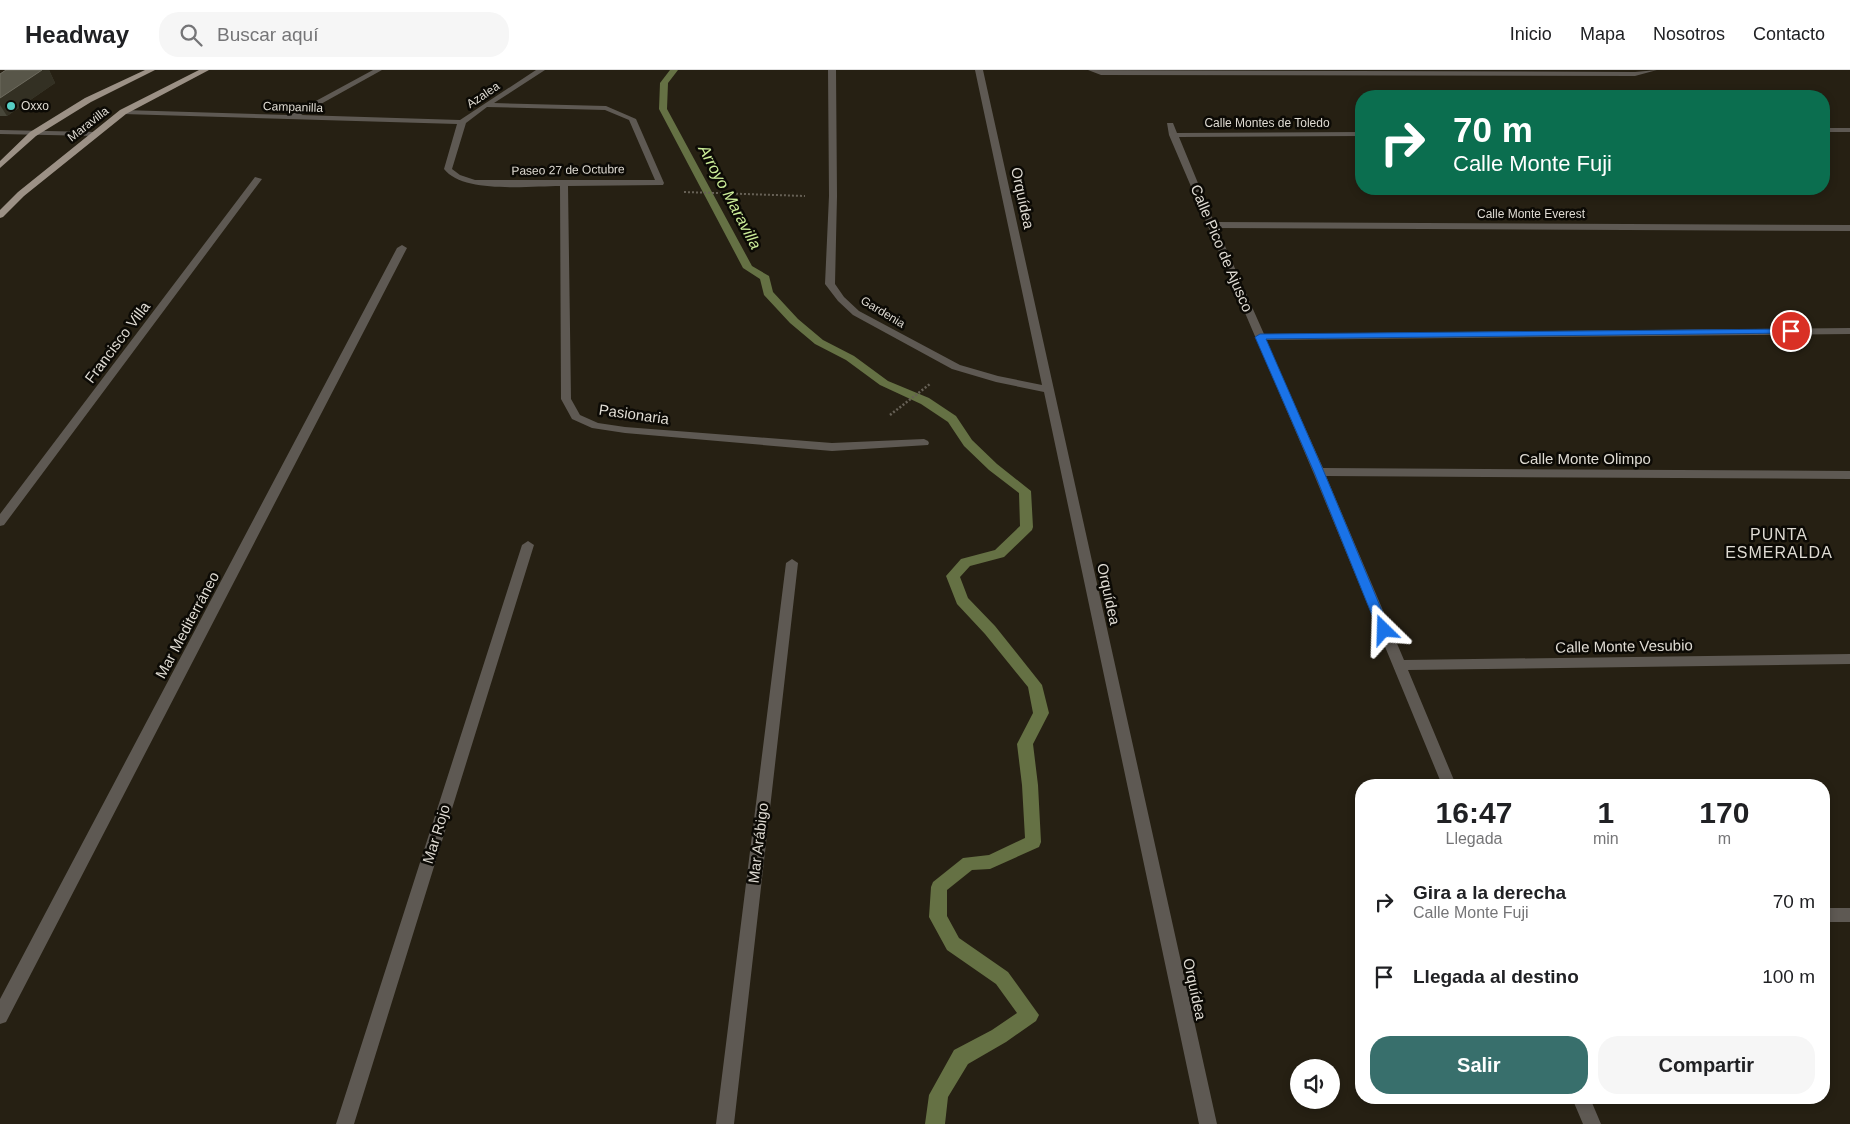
<!DOCTYPE html>
<html lang="es">
<head>
<meta charset="utf-8">
<style>
	:root { --surface:#fff; --page:#f6f6f6; --text:#202124; --muted:#757577; --line:#e0e0e0; --accent:#386f6c }
	body { margin:0; font-family:Helvetica,sans-serif; background:var(--page); color:var(--text); height:100vh; display:flex; flex-direction:column; font-size:19px; white-space:nowrap }
	* { box-sizing:border-box; margin:0 }
	p { font-size:16px; color:var(--muted) }
	.icon { flex:none; width:28px; height:28px; fill:none; stroke:currentColor; stroke-width:2; stroke-linecap:round; stroke-linejoin:round }
	.map { position:relative; flex:1; overflow:hidden }
	.panel { position:absolute; left:1355px; top:709px; width:475px; height:325px; display:flex; flex-direction:column; background:var(--surface); border-radius:20px; box-shadow:0 2px 8px #0003 }
	.panel>* { flex:none }
	.guide { position:absolute; left:1355px; top:20px; width:475px; height:105px; border-radius:20px; box-shadow:0 2px 8px #0003; background:#0b6e4f; color:#fff; overflow:hidden }
	.controls { position:absolute; left:1290px; top:989px; display:grid; gap:10px }
	.controls a { display:grid; place-items:center; width:50px; height:50px; border-radius:50%; background:var(--surface); box-shadow:0 2px 8px #0003; font-size:25px }
	.pin { position:absolute; display:grid; place-items:center; width:42px; height:42px; color:#fff; margin:-21px; border:2px solid #fff; border-radius:50%; box-shadow:0 1px 5px #0007 }
	.me { position:absolute; width:55px; margin:-28px; rotate:338deg; stroke-linejoin:round; filter:drop-shadow(0 0 4px #0008) }
	.turn { display:flex; align-items:center; gap:18px; height:105px; padding:0 15px; font-size:22px }
	.turn .icon { width:65px; height:65px; stroke-width:2.5 }
	.turn b { display:block; font-size:35px; line-height:42px }
	.eta { display:flex; justify-content:space-evenly; align-items:center; height:85px; text-align:center }
	.eta b { font-size:30px; font-weight:600; line-height:35px }
	.cta { display:flex; gap:10px; margin-top:auto; padding:10px 15px }
	.cta a { flex:1; height:58px; border-radius:20px; background:var(--accent); color:#fff; font-size:20px; font-weight:600; line-height:58px; text-align:center }
	.cta a+a { background:var(--page); color:var(--text) }
	ul { padding:0; list-style:none }
	li { display:flex; align-items:center; gap:15px; height:75px; padding:0 15px }
	li div { flex:1 }
	li b { display:block; font-size:19px }
	li em { font-style:normal }
	header { display:flex; align-items:center; gap:30px; box-sizing:border-box; height:70px; padding:0 25px; background:var(--surface); border-bottom:1px solid var(--line) }
	header strong { font-size:24px }
	nav { display:flex; gap:28px; margin-inline-start:auto; font-size:18px }
	.search { width:350px; height:45px; background:var(--page); display:flex; align-items:center; gap:12px; box-sizing:border-box; padding:0 18px; border-radius:20px; color:var(--muted); font-size:19px }
	.map>svg:first-child { display:block }
	.lines { fill:none; stroke-linecap:round; stroke-linejoin:round }
	.stream { fill:#657144; fill-rule:evenodd }
	.path-far1 { stroke:#676156; stroke-width:2; stroke-dasharray:2 2; stroke-linecap:butt }
	.path { stroke:#676156; stroke-width:2.5; stroke-dasharray:2 2; stroke-linecap:butt }
	.minor { fill:#5e5953; fill-rule:evenodd }
	.major { fill:#9c9186; fill-rule:evenodd }
	.wall { fill:#474639 }
	.shaded-wall { fill:#333023 }
	.building { fill:#585649; stroke:#6d6b5f }
	.route { fill:#1a73e8; stroke:#114b97 }
	.poi-dot { fill:#56cec4; stroke:#0c0a05; stroke-width:2 }
	.labels { text-anchor:middle; dominant-baseline:central; stroke-width:5; stroke-linejoin:round; paint-order:stroke }
	.far-street-label { font-size:12px; fill:#dfdbd3; stroke:#0c0a05 }
	.far-poi-label { font-size:12px; fill:#dfdbd3; stroke:#0c0a05; text-anchor:start }
	.street-label { font-size:15px; fill:#dfdbd3; stroke:#0c0a05 }
	.water-label { font-size:16px; font-style:italic; fill:#ce9; stroke:#0c0a05 }
	.neighbourhood-label { font-size:16px; letter-spacing:1px; fill:#dfdbd3; stroke:#0c0a05 }
</style>
</head>
<body>
<header>
<strong>Headway</strong>
<div class="search"><svg class="icon" aria-label="search" viewBox="0 0 24 24"><circle cx="10" cy="10" r="6"/><path d="M15 15l6 6"/></svg>Buscar aquí</div>
<nav><a>Inicio</a><a>Mapa</a><a>Nosotros</a><a>Contacto</a></nav>
</header>
<div class="map">
<svg width="1850" height="1054" viewBox="0 0 1850 1054">
	<rect width="100%" height="100%" fill="#262013"/>
	<g class="lines">
		<!-- stream -->
		<path class="stream" d="M 670,0 L 678,0 L 668,13 L 667,39 L 752,196 L 769,206 L 773,222 L 798,249 L 823,270 L 854,286 L 888,311 L 929,328 L 956,346 L 972,370 L 997,394 L 1031,421 L 1033,457 L 1032,460 L 1004,487 L 970,496 L 960,507 L 968,528 L 995,556 L 1042,615 L 1049,643 L 1033,674 L 1038,715 L 1041,772 L 1039,777 L 990,799 L 972,800 L 947,820 L 947,846 L 959,868 L 1008,902 L 1039,945 L 1036,951 L 1006,972 L 968,994 L 948,1027 L 945,1054 L 925,1054 L 929,1025 L 954,980 L 992,960 L 1017,943 L 996,914 L 947,880 L 929,847 L 931,817 L 933,812 L 963,788 L 989,785 L 1025,768 L 1022,715 L 1017,674 L 1033,643 L 1028,617 L 985,564 L 957,534 L 946,506 L 961,489 L 995,480 L 1020,456 L 1019,423 L 989,400 L 964,376 L 948,352 L 921,334 L 880,315 L 846,290 L 815,274 L 790,253 L 764,225 L 760,209 L 743,198 L 659,39 L 660,13 Z"/>
		<!-- path-far1 -->
		<path class="path-far1" d="M 684,122 L 805,126"/>
		<!-- path -->
		<path class="path" d="M 890,345 L 930,314"/>
		<!-- minor -->
		<path class="minor" d="M 373,0 L 382,0 L 301,45 L 460,50 L 536,0 L 545,0 L 494,33 L 606,36 L 636,49 L 664,113 L 663,115 L 568,116 L 571,329 L 580,345 L 598,353 L 625,357 L 832,373 L 924,369 L 928,371 L 929,373 L 928,375 L 832,381 L 625,363 L 592,358 L 572,349 L 561,329 L 560,116 C 530,116 463,124 444,99 L 457,54 L 123,44 L 119,42 L 123,40 L 290,45 ZM 487,37 L 605,40 L 629,50 L 655,110 L 475,110 L 460,105 L 452,99 L 466,53 Z
			M 828,0 L 836,0 L 837,126 L 835,214 L 844,227 L 859,241 L 960,295 L 998,306 L 1042,315 L 975,0 L 983,0 L 1217,1054 L 1199,1054 L 1044,322 L 996,312 L 952,299 L 853,245 L 838,231 L 825,214 L 829,126 Z
			M 1088,0 L 1635,2 L 1657,0 L 1635,6 L 1101,5 Z
			M 1167,53 L 1173,53 L 1177,63 L 1361,62 L 1361,66 L 1179,67 L 1214,152 L 1850,155 L 1850,161 L 1217,158 L 1264,264 L 1850,258 L 1850,264 L 1266,270 L 1323,398 L 1850,401 L 1850,409 L 1326,406 L 1404,590 L 1850,584 L 1850,594 L 1408,600 L 1456,715 L 1442,715 L 1313,402 L 1169,65 Z
			M 1824,58 L 1850,58 L 1850,62 L 1824,62 Z
			M 0,60 L 95,62 L 99,64 L 95,66 L 0,64 Z
			M 255,107 L 262,109 L 4,455 L 0,456 L 0,444 Z
			M 402,175 L 407,178 L 6,952 L 0,954 L 0,929 L 397,178 Z
			M 528,471 L 534,475 L 354,1054 L 336,1054 L 522,475 Z
			M 792,489 L 798,493 L 734,1054 L 716,1054 L 786,493 Z
			M 1824,838 L 1850,838 L 1850,852 L 1824,852 Z
			M 1572,1028 L 1590,1028 L 1601,1054 L 1583,1054 Z"/>
		<!-- major -->
		<path class="major" d="M 145,0 L 155,0 L 91,32 L 36,66 L 0,98 L 0,91 L 30,62 L 85,28 Z
			M 199,0 L 209,0 L 126,44 L 24,126 L 3,147 L 0,148 L 0,140 L 18,122 L 120,40 Z"/>
	</g>
	<!-- wall -->
	<path class="wall" d="M 6,0 L 49,0 L 55,13 L 7,46 L 0,46 L 0,4 Z"/>
	<!-- shaded-wall -->
	<path class="shaded-wall" d="M 42,0 L 49,0 L 55,13 L 7,46 L 0,35 L 0,28 Z"/>
	<!-- building -->
	<path class="building" d="M 6,0 L 42,0 L 0,28 L 0,4 Z"/>
	<!-- route -->
	<path class="route" d="M 1791,259 L 1795,261 L 1794,263 L 1266,269 L 1324,402 L 1390,560 L 1384,565 L 1378,560 L 1314,402 L 1255,267 L 1260,264 Z"/>
	<!-- markers -->
	<circle class="poi-dot" cx="11" cy="36" r="5"/>
	<g class="labels">
		<!-- far-street labels -->
		<g class="far-street-label">
			<text transform="translate(483 25) rotate(-34)">Azalea</text>
			<text transform="translate(293 37) rotate(2)">Campanilla</text>
			<text x="1267" y="53">Calle Montes de Toledo</text>
			<text transform="translate(88 54) rotate(-38)">Maravilla</text>
			<text transform="translate(568 100) rotate(-1)">Paseo 27 de Octubre</text>
			<text x="1531" y="144">Calle Monte Everest</text>
			<text transform="translate(883 242) rotate(31)">Gardenia</text>
		</g>
		<!-- far-poi labels -->
		<g class="far-poi-label">
			<text x="21" y="36">Oxxo</text>
		</g>
		<!-- street labels -->
		<g class="street-label">
			<text transform="translate(1023 128) rotate(78)">Orquídea</text>
			<text transform="translate(1222 178) rotate(67)">Calle Pico de Ajusco</text>
			<text transform="translate(117 272) rotate(-53)">Francisco Villa</text>
			<text transform="translate(634 344) rotate(8)">Pasionaria</text>
			<text x="1585" y="388">Calle Monte Olimpo</text>
			<text transform="translate(1109 524) rotate(78)">Orquídea</text>
			<text transform="translate(187 555) rotate(-62)">Mar Mediterráneo</text>
			<text transform="translate(1624 576) rotate(-1)">Calle Monte Vesubio</text>
			<text transform="translate(436 764) rotate(-73)">Mar Rojo</text>
			<text transform="translate(758 773) rotate(-83)">Mar Arábigo</text>
			<text transform="translate(1195 919) rotate(78)">Orquídea</text>
		</g>
		<!-- water labels -->
		<g class="water-label">
			<text transform="translate(730 127) rotate(62)">Arroyo Maravilla</text>
		</g>
		<!-- neighbourhood labels -->
		<g class="neighbourhood-label">
			<text x="1779" y="464">PUNTA<tspan x="1779" dy="18">ESMERALDA</tspan></text>
		</g>
	</g>
</svg>
<div class="controls">
<a><svg class="icon" aria-label="sound" viewBox="0 0 24 24"><path d="M4 9h4l5-4v14l-5-4H4zM17 9q2 3 0 6"/></svg></a>
</div>
<div class="pin" style="left:1791px;top:261px;background:#d93025"><svg class="icon" aria-label="arrive" viewBox="0 0 24 24"><path d="M6 21V4h12l-3 4 3 4H6"/></svg></div>
<svg class="me" style="left:1384px;top:560px" viewBox="-20 -20 40 40"><path d="M0-17L14 15 0 8-14 15z" fill="#1a73e8" stroke="#fff" stroke-width="4"/></svg>
<div class="guide">
<div class="turn"><svg class="icon" aria-label="right" viewBox="0 0 24 24"><path d="M7 20v-9h11M14 6l5 5-5 5"/></svg><div><b>70 m</b>Calle Monte Fuji</div></div>
</div>
<section class="panel">
<div class="eta">
<div><b>16:47</b><p>Llegada</p></div>
<div><b>1</b><p>min</p></div>
<div><b>170</b><p>m</p></div>
</div>
<ul>
<li><svg class="icon" aria-label="right" viewBox="0 0 24 24"><path d="M7 20v-9h11M14 6l5 5-5 5"/></svg><div><b>Gira a la derecha</b><p>Calle Monte Fuji</p></div><em>70 m</em></li>
<li><svg class="icon" aria-label="arrive" viewBox="0 0 24 24"><path d="M6 21V4h12l-3 4 3 4H6"/></svg><div><b>Llegada al destino</b></div><em>100 m</em></li>
</ul>
<div class="cta"><a>Salir</a><a>Compartir</a></div>
</section>
</div>
</body>
</html>
